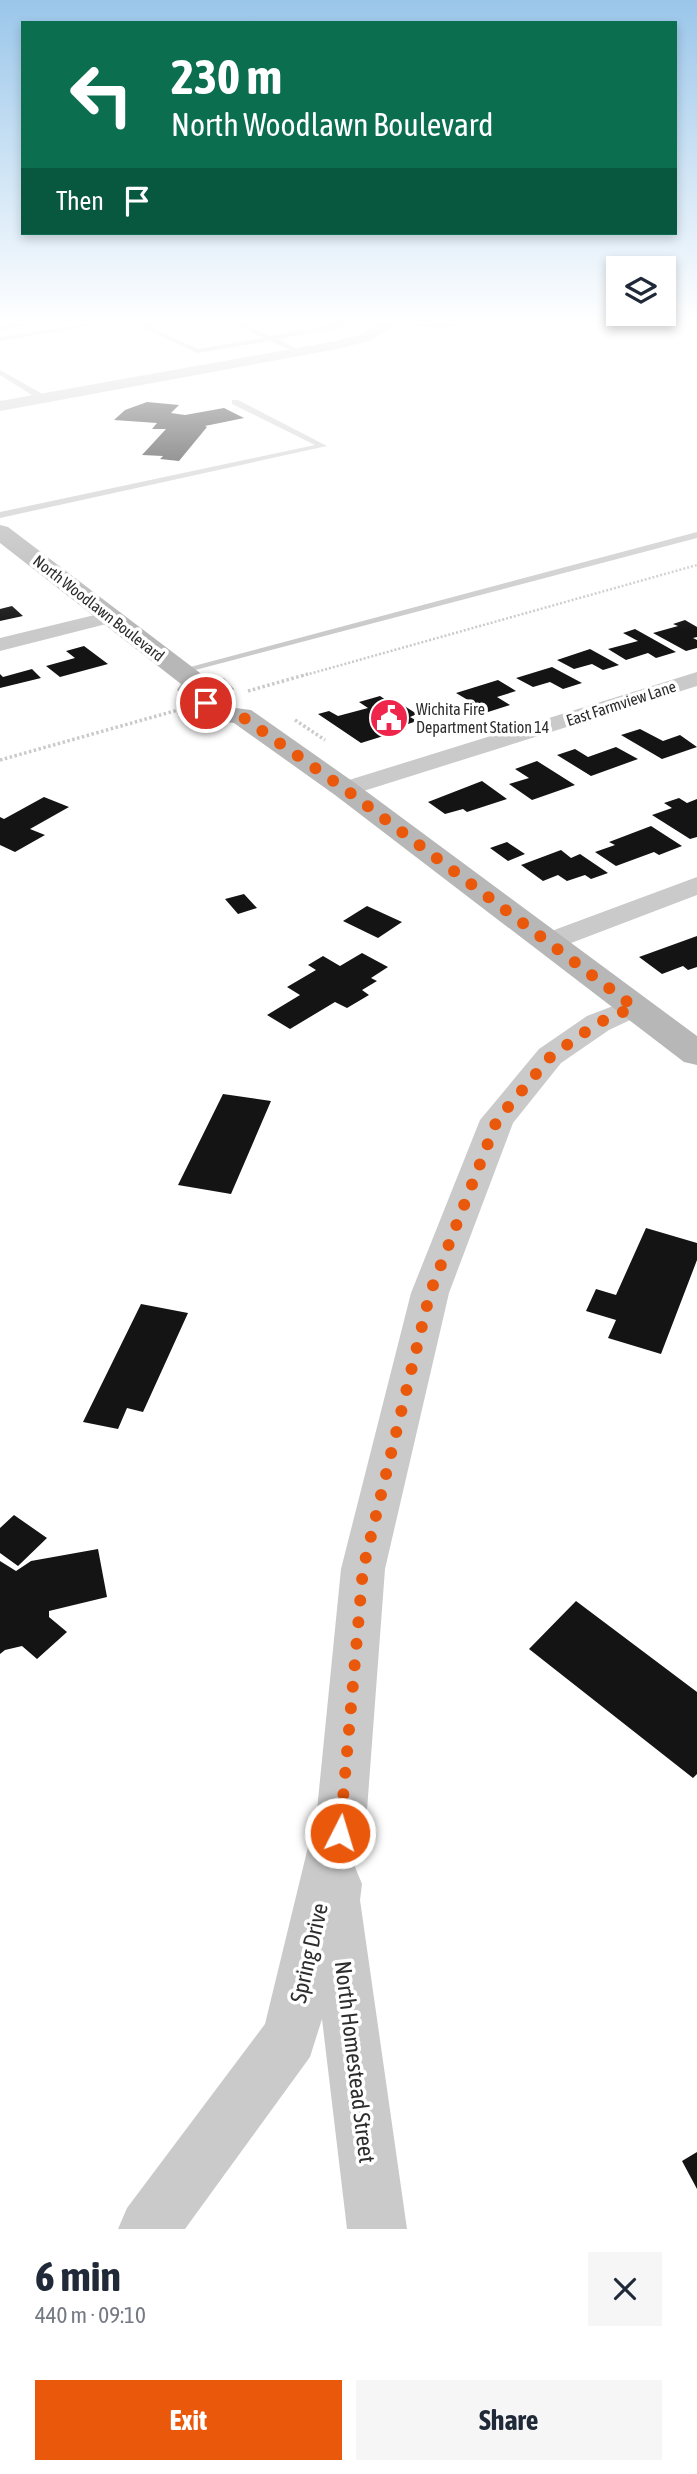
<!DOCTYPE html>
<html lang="en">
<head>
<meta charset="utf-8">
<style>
	:root { --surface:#fff; --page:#f6f6f7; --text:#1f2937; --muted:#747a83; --accent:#ea580c }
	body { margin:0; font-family:"Asap Condensed",sans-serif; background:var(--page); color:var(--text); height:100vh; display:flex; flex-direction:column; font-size:26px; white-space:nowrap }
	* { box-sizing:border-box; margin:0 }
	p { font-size:23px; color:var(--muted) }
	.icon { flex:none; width:38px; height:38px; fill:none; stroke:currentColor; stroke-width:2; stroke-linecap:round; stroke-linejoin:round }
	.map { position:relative; height:2229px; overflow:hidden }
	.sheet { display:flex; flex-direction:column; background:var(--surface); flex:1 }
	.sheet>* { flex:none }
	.hud { position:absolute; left:21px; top:21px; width:656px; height:214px; border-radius:0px; box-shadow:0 4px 10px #0003; background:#0b6e4f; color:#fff; overflow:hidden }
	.fabs { position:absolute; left:606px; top:256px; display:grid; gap:14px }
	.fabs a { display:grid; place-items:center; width:70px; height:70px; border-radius:0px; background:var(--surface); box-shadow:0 4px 10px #0003; font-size:35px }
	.pin { position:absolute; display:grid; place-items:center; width:60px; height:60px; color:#fff; margin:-30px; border:4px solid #fff; border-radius:50%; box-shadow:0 2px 7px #0007 }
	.me { position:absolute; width:77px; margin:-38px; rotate:5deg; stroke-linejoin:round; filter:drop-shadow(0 0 5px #0008) }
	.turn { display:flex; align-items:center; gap:24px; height:147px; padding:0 35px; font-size:32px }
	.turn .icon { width:91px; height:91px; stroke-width:2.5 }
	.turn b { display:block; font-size:49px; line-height:60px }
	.then { display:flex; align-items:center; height:66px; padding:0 35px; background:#0003; gap:14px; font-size:26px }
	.round { display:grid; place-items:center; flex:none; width:74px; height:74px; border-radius:0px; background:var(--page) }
	.overview { display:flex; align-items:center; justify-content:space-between; height:119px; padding:0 35px }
	h1 { font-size:42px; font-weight:700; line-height:52px }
	.button { display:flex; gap:14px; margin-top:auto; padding:14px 35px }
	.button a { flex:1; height:80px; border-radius:0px; background:var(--accent); color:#fff; font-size:28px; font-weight:700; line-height:80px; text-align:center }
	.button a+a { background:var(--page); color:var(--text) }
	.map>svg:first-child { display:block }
	.building { fill:#141414 }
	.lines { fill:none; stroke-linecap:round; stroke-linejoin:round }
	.path-far1 { stroke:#cacaca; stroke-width:2.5; stroke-dasharray:2 2; stroke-linecap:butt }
	.path { stroke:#cacaca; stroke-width:3.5; stroke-dasharray:2.5 2.5; stroke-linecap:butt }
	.service { fill:#cacaca; fill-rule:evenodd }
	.minor { fill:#cacaca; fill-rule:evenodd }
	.secondary { fill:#b7b7b7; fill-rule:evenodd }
	.route { stroke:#ea580c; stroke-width:12; stroke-dasharray:0 21.6 }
	.labels { text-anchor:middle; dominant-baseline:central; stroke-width:7; stroke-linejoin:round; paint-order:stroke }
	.far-street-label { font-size:16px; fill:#2d2d2d; stroke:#fff }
	.far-poi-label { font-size:16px; fill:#2d2d2d; stroke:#fff; text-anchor:start }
	.near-street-label { font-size:23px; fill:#2d2d2d; stroke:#fff }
</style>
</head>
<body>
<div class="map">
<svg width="697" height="2229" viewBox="0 0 697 2229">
	<rect width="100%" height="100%" fill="#fff"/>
	<!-- building -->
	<path class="building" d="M 147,402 L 179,405 L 171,413 L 185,415 L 224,408 L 244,418 L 205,426 L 207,427 L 179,461 L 160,459 L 163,456 L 142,455 L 166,429 L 152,429 L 157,423 L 114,420 L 125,410 Z
		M 12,606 L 23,616 L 0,621 L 0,609 Z
		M 685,620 L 697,627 L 697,637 L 693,638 L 697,640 L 697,648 L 686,651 L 653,633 L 678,626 L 673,624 Z
		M 635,629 L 676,652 L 656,658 L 648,653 L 626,660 L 608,649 L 638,641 L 623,633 Z
		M 84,646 L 108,664 L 60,677 L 46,666 L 75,658 L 66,651 Z
		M 590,649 L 619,665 L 603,670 L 592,664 L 574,669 L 557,660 Z
		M 552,667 L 582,683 L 563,689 L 550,682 L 533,687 L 516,678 Z
		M 32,669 L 41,678 L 0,688 L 0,674 L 3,677 Z
		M 498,680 L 516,691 L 497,697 L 510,705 L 488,712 L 456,693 Z
		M 380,696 L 392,704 L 398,702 L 417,714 L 410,717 L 417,721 L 402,726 L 406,729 L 361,743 L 318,714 L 329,711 L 338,716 L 368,708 L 359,702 Z
		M 640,729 L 663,741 L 680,735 L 697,747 L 662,759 L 621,735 Z
		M 616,747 L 638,759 L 591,776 L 557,755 L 575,749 L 588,757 Z
		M 537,761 L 575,785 L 532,800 L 509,784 L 529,778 L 515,769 Z
		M 482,781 L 507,799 L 467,812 L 463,809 L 445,814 L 428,802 Z
		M 44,797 L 69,807 L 30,829 L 45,835 L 15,852 L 0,845 L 0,817 L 4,819 Z
		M 679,798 L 687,803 L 697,799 L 697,837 L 690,839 L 652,815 L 672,808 L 664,803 Z
		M 651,826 L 682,846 L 659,855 L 654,852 L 616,866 L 595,852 L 615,845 L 609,842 Z
		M 507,842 L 525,854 L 508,861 L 490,848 Z
		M 561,850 L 571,858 L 580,854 L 608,873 L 591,879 L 585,875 L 567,881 L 558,875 L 543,881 L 521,865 Z
		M 244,894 L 257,908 L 238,914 L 225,899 Z
		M 367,906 L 402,922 L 378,938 L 343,921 Z
		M 697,936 L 697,967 L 688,970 L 683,966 L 662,974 L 639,957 Z
		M 362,953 L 388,967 L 371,978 L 377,981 L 362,990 L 369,995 L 347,1008 L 335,1002 L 290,1029 L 267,1015 L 300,995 L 287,987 L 316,970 L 308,965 L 323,956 L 340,966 Z
		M 223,1094 L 271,1101 L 231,1194 L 178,1185 Z
		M 646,1228 L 697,1243 L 697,1260 L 661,1354 L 608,1338 L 616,1320 L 586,1311 L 596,1289 L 616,1295 Z
		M 141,1304 L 188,1313 L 143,1412 L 127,1408 L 118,1429 L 83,1422 Z
		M 14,1515 L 47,1538 L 18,1566 L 0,1553 L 0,1528 Z
		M 98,1549 L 107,1597 L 49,1611 L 49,1617 L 67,1632 L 37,1659 L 22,1646 L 5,1650 L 0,1654 L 0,1561 L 16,1571 L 31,1561 Z
		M 576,1601 L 697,1692 L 697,1774 L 693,1778 L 529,1649 Z
		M 697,2152 L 697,2189 L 682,2161 Z"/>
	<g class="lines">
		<!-- path-far1 -->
		<path class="path-far1" d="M 302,676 L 697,565"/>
		<!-- path -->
		<path class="path" d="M 248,691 L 308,674
			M 295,720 L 325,740
			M 0,760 L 178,710"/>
		<!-- service -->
		<path class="service" d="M 46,319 L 60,319 L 0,330 L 0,326 Z
			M 118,319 L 132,319 L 0,341 L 0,337 Z
			M 173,319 L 185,319 L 150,327 L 198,349 L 263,338 L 225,319 L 233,319 L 271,336 L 357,319 L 339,328 L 278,339 L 302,351 L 300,354 L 270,341 L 197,353 L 140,326 Z
			M 0,370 L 46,396 L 47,398 L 40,400 L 0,375 Z
			M 232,400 L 238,400 L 327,446 L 0,518 L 0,512 L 315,445 L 232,404 Z
			M 697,532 L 697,538 L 184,673 L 175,671 Z"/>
		<!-- minor -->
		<path class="minor" d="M 388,319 L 496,319 L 489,323 L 442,328 L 396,325 L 369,341 L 337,349 L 0,411 L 0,401 L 336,341 L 359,335 Z
			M 579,319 L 650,319 L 643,323 L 586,323 Z
			M 111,611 L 118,613 L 121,617 L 118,621 L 0,651 L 0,638 Z
			M 697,672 L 697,686 L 354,794 L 345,797 L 336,794 L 332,789 L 336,784 Z
			M 697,877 L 697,895 L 558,948 L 548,951 L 538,948 L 534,942 L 538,936 Z
			M 634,998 L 645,1001 L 649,1007 L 645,1013 L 609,1030 L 561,1063 L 513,1123 L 449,1293 L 385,1569 L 367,1810 L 355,1867 L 362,1884 L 360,1900 L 407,2229 L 347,2229 L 322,2019 L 310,2057 L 185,2229 L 118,2229 L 127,2208 L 265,2024 L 317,1810 L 341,1569 L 411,1293 L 480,1120 L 539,1049 L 587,1016 Z"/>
		<!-- secondary -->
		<path class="secondary" d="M 0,525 L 8,527 L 204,676 L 224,678 L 234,689 L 230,695 L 221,697 L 213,695 L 228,707 L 251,710 L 355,783 L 697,1036 L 697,1065 L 684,1062 L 335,795 L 234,723 L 211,720 L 177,690 L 181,684 L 0,543 Z"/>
	</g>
	<!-- sky -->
	<linearGradient id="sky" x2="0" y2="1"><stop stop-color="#9ac6ea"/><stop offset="0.51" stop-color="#fff"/><stop offset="1" stop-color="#fff" stop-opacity="0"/></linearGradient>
	<rect width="697" height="631" fill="url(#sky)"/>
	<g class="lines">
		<!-- route -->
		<path class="route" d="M 206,703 L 221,714 L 241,716 L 345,789 L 634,1007 L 598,1023 L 551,1056 L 497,1120 L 430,1293 L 363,1569 L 340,1833"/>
	</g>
	<!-- icons -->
	<defs>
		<symbol id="civic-disc" viewBox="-11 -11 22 22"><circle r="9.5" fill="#ef254c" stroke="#fff"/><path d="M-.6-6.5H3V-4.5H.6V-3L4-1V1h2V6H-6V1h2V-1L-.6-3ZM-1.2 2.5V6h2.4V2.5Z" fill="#fff"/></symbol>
	</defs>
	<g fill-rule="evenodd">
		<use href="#civic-disc" x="367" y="696" width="44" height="44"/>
	</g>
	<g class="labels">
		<!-- far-street labels -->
		<g class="far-street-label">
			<text transform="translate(99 608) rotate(38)">North Woodlawn Boulevard</text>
			<text transform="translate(621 703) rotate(-18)">East Farmview Lane</text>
		</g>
		<!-- far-poi labels -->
		<g class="far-poi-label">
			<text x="416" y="709">Wichita Fire<tspan x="416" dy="18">Department Station 14</tspan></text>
		</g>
		<!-- near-street labels -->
		<g class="near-street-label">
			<text transform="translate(309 1953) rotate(-77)">Spring Drive</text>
			<text transform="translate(355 2062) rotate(83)">North Homestead Street</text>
		</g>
	</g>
</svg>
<div class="fabs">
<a><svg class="icon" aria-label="layers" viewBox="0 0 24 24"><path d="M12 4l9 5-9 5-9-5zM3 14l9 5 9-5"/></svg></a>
</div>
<div class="pin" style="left:206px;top:703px;background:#d93025"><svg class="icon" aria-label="arrive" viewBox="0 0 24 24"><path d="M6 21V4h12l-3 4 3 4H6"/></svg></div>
<svg class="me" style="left:340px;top:1833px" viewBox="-20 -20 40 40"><circle r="17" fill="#ea580c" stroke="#fff" stroke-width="3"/><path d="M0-11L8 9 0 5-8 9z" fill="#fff"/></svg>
<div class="hud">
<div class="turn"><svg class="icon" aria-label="left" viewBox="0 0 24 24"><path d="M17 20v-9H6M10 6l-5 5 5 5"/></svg><div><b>230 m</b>North Woodlawn Boulevard</div></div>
<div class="then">Then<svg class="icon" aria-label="arrive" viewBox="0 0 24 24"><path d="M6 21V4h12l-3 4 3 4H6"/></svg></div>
</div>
</div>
<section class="sheet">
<div class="overview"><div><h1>6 min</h1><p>440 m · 09:10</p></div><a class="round"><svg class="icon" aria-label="close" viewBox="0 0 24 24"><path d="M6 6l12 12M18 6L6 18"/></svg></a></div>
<div class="button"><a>Exit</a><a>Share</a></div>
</section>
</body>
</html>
